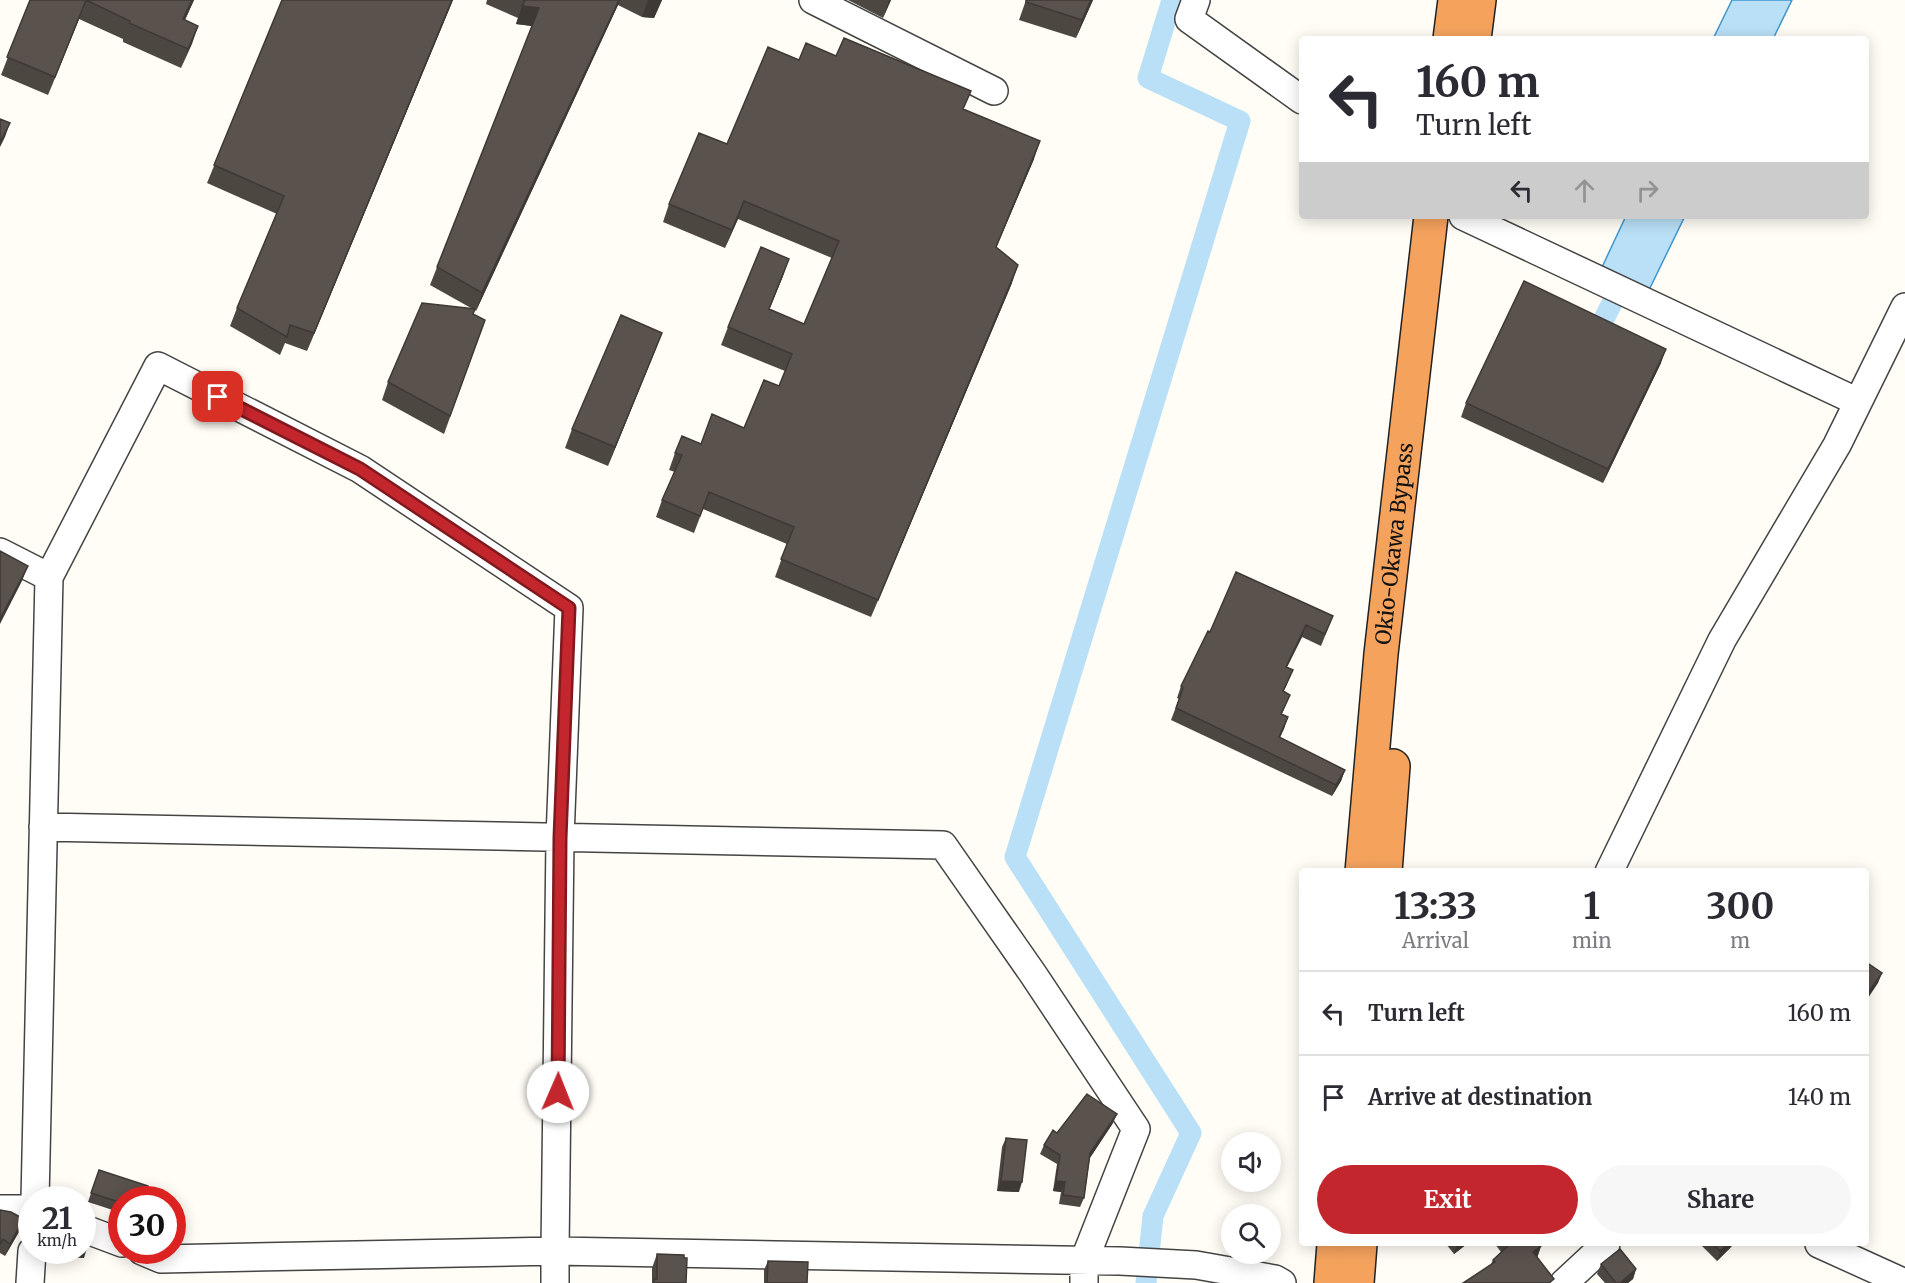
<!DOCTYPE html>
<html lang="en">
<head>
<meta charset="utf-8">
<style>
	:root { --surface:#fff; --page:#f7f7f7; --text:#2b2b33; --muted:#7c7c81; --line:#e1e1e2; --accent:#c4262e }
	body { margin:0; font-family:Merriweather,serif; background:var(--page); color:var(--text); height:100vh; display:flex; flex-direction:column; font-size:22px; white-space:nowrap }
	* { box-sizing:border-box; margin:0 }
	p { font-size:20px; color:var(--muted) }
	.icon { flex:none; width:33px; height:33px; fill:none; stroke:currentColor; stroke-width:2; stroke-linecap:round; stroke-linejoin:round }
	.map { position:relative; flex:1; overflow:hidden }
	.sheet { position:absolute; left:1299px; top:868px; width:570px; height:378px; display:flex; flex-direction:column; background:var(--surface); border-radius:6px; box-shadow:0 3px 15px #0003 }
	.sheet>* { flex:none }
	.banner { position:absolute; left:1299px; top:36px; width:570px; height:183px; border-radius:6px; box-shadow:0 3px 15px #0003; background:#fff; color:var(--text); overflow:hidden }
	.fabs { position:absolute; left:1221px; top:1132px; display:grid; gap:12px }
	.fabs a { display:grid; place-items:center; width:60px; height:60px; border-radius:50%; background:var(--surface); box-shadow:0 3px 15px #0003; font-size:30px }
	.speed { position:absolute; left:18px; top:1186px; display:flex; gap:12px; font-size:30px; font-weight:700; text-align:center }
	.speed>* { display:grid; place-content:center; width:78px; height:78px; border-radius:50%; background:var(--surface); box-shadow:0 3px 15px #0003; line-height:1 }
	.speed small { font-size:15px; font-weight:400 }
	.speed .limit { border:9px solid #d22; background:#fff; color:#111 }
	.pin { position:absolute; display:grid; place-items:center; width:51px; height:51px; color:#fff; margin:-26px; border-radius:12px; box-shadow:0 3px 9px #0006 }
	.me { position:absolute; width:66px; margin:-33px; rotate:1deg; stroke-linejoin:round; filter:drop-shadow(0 0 4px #0008) }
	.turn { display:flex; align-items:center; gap:21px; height:126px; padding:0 18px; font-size:27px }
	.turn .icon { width:78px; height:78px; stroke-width:2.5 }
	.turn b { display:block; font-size:42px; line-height:51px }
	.lanes { display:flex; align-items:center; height:57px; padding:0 18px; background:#0003; justify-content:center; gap:30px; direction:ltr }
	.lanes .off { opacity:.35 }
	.eta { display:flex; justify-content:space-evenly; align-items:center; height:102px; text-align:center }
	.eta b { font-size:36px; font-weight:700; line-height:42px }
	.action { display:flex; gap:12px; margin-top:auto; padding:12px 18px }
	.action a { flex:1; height:69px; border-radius:36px; background:var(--accent); color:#fff; font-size:24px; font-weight:700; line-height:69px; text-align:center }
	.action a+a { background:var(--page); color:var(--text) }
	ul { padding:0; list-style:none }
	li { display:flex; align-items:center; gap:18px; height:84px; padding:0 18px; border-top:2px solid var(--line) }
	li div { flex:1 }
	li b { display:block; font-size:22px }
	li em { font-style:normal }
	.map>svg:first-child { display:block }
	.water { fill:#b9e0f7; stroke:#3f96cf; stroke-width:1.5 }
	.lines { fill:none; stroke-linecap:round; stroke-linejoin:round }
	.canal { stroke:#b9e0f7; stroke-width:21 }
	.minor-casing { stroke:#444; stroke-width:30 }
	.highway-casing { stroke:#222; stroke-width:36 }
	.minor { stroke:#fff; stroke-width:27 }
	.highway { stroke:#f5a25d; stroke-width:33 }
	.wall { fill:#4d4742 }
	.shaded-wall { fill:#3f3936 }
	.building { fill:#5a524d; stroke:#3f3936; stroke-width:1.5 }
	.route-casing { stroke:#7f191e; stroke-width:15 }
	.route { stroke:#c4262e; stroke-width:10 }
	.labels { text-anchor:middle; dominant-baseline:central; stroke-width:6; stroke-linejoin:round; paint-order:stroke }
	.street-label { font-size:21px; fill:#111; stroke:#fff }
</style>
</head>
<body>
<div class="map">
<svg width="1905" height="1283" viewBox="0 0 1905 1283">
	<rect width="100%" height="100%" fill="#fffdf5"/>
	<!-- water -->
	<path class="water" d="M 1732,0 L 1792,0 L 1773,39 L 1713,39 Z
		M 1626,216 L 1685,216 L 1648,292 L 1604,272 L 1603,265 Z"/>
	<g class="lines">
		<!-- canal -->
		<path class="canal" d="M 1605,317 L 1625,277
			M 1146,1283 L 1153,1216 L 1191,1133 L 1015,857 L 1240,121 L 1148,78 L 1172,0"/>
		<defs>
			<path id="minor" d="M 813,0 L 994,91
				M 1196,0 L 1189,19 L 1302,100
				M 1463,216 L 1858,402
				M 0,552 L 49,577
				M 43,827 L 943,845 L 1033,974 L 1136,1129 L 1084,1261 L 1084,1283
				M 1609,872 L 1722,640 L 1837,445 L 1905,307
				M 35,1200 L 49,577 L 158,366 L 360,469 L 569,608 L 560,838 L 555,1251 L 161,1259 L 142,1251
				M 0,1209 L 32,1209
				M 82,1228 L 122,1243
				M 1819,1244 L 1905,1283
				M 30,1283 L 32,1251
				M 555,1283 L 555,1251 L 1120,1261 L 1196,1265 L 1275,1279 L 1282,1283
				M 1564,1283 L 1606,1244"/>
			<g id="highway">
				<path d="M 1450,39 L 1455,0"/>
				<path d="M 1474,39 L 1479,0"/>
				<path id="s1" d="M 1362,872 L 1381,654 L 1431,216"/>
				<path d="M 1385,872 L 1393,766"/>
				<path d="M 1331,1283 L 1334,1244"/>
				<path d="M 1357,1283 L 1360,1244"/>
			</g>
		</defs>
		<!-- minor casing -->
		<use href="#minor" class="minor-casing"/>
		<!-- highway casing -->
		<use href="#highway" class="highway-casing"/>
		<!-- minor -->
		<use href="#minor" class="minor"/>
		<!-- highway -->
		<use href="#highway" class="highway"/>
	</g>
	<!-- wall -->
	<path class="wall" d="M 30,0 L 194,0 L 185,20 L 198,26 L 181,68 L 123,42 L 123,39 L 79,19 L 48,95 L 1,75 Z
		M 282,0 L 453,0 L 307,351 L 285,343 L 280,355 L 230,326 L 237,308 L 277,214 L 207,183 Z
		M 487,0 L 662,0 L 654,18 L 642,17 L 618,5 L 476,311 L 475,310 L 473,314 L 485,320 L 444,434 L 382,400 L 388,382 L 471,308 L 430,285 L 532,26 L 516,24 L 518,18 L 486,4 Z
		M 848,0 L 891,0 L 883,18 Z
		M 1026,0 L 1093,0 L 1076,38 L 1019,20 Z
		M 799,60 L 1034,159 L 996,248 L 1012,283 L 871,617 L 775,577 L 787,544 L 703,509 L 694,533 L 656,517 L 662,500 L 675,472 L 669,470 L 675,453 L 744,428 L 779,386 L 785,371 L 721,345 L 728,327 L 783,276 L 769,309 L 804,324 L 832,258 L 738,219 L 725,248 L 663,222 L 669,204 L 727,144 Z
		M 662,333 L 608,466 L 565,448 L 572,429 Z
		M 1661,363 L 1603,483 L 1461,417 L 1466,403 Z
		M 1333,616 L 1321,646 L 1302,637 L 1287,667 L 1293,670 L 1284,691 L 1290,695 L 1282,714 L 1288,717 L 1280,738 L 1345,770 L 1341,781 L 1332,796 L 1171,720 L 1179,699 L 1177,698 L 1181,686 L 1210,632 Z
		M 1113,1123 L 1090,1158 L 1084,1198 L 1080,1207 L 1059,1204 L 1061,1192 L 1053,1191 L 1057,1164 L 1040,1154 L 1044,1145 L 1057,1133 Z
		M 1006,1138 L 1019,1192 L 997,1191 L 1002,1147 Z
		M 99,1170 L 122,1200 L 122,1213 L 88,1202 Z
		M 0,1210 L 20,1230 L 5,1256 L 0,1253 Z
		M 1446,1244 L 1467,1244 L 1454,1254 Z
		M 1495,1244 L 1539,1244 L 1541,1246 L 1537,1258 L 1491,1264 L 1493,1260 L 1501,1252 Z
		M 1700,1244 L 1733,1244 L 1731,1247 L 1717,1261 Z
		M 657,1254 L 686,1283 L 652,1283 L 652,1268 Z
		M 768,1261 L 807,1283 L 764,1283 L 764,1270 Z
		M 1601,1264 L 1636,1269 L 1633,1279 L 1628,1283 L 1605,1283 L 1597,1274 Z"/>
	<!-- shaded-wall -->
	<path class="shaded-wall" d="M 86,0 L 79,19 L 48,95 L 55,77 Z
		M 192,0 L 194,0 L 177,37 L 183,19 Z
		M 452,0 L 453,0 L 307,351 L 314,333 Z
		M 619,0 L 620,0 L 618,5 L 476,311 L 482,293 Z
		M 648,0 L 662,0 L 654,18 L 642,17 Z
		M 889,0 L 891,0 L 883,18 Z
		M 1091,0 L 1093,0 L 1076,38 L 1082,20 Z
		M 522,6 L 539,8 L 532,26 L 516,24 Z
		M 198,26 L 192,44 L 181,68 L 188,49 Z
		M 10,123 L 5,137 L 0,147 L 0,142 Z
		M 1040,141 L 1034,159 L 989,264 L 996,247 Z
		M 744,201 L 738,219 L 725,248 L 732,230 Z
		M 789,259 L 783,276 L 762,327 L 769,309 Z
		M 1018,265 L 1012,283 L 871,617 L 878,600 Z
		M 662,333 L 655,351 L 608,466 L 615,447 Z
		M 1666,349 L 1661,363 L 1603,483 L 1608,469 Z
		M 28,566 L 22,581 L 0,624 L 0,619 Z
		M 1306,625 L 1302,637 L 1281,679 L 1286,667 Z
		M 1288,717 L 1284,729 L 1274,749 L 1279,737 Z
		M 1345,770 L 1341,781 L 1332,796 L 1336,785 Z
		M 1882,973 L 1878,983 L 1866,1001 L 1866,996 Z
		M 1117,1114 L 1113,1123 L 1087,1162 L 1090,1153 Z
		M 1001,1181 L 1022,1182 L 1019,1192 L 997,1191 Z
		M 1056,1181 L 1065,1182 L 1061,1192 L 1053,1191 Z
		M 25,1217 L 20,1230 L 5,1256 L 10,1244 Z
		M 1457,1244 L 1467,1244 L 1454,1254 Z
		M 1728,1244 L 1733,1244 L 1731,1247 L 1717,1261 L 1720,1251 Z
		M 1541,1246 L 1537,1258 L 1533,1252 Z
		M 82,1248 L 87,1248 L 84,1258 L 47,1257 L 50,1251 L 82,1251 Z
		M 1636,1269 L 1633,1279 L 1628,1283 L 1620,1283 Z"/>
	<!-- building -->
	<path class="building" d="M 30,0 L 192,0 L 183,19 L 198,26 L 188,49 L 129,23 L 130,21 L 86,0 L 55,77 L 7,57 Z
		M 282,0 L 452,0 L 314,333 L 290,325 L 287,337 L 237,308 L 284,196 L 214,165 Z
		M 523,0 L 619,0 L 482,293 L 437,267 L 539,8 L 522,6 L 525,1 Z
		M 1026,0 L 1091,0 L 1082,20 L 1026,2 Z
		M 844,38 L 971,91 L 963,109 L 1040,141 L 996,247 L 1018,265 L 878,600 L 781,559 L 794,527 L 709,492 L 700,516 L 662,500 L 682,455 L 675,453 L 682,436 L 701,444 L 712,414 L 744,428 L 764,380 L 779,386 L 792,354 L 728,327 L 761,247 L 789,259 L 769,309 L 804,324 L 839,241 L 744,201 L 732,230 L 669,204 L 699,133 L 727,144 L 768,47 L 799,60 L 806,43 L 836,56 Z
		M 0,119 L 10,123 L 0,142 Z
		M 1524,281 L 1666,349 L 1608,469 L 1466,403 Z
		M 422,303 L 475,309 L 473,314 L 485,320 L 450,416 L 388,382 Z
		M 621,315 L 662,333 L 615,447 L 572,429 Z
		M 0,551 L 28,566 L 0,619 Z
		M 1236,572 L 1333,616 L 1325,634 L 1306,625 L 1286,667 L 1293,670 L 1283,691 L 1290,695 L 1281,714 L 1288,717 L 1279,737 L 1345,770 L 1336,785 L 1176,708 L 1183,688 L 1181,686 L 1208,631 L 1210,632 Z
		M 1866,962 L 1882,973 L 1866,996 Z
		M 1087,1094 L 1117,1114 L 1090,1153 L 1084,1198 L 1063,1195 L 1065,1182 L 1056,1181 L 1060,1155 L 1044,1145 L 1053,1130 L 1057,1133 Z
		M 1006,1138 L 1027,1140 L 1022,1182 L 1001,1181 Z
		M 99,1170 L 148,1186 L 143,1200 L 122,1200 L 122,1203 L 91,1193 Z
		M 0,1210 L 11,1212 L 20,1217 L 25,1217 L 10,1244 L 3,1239 L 0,1245 Z
		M 82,1234 L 87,1236 L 87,1248 L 82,1248 Z
		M 1508,1244 L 1539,1244 L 1541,1246 L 1533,1252 L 1554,1279 L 1549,1283 L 1463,1283 L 1495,1262 L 1493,1260 L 1509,1245 Z
		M 1713,1244 L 1728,1244 L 1720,1251 Z
		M 1620,1249 L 1636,1269 L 1620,1283 L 1616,1283 L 1601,1264 Z
		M 657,1254 L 684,1255 L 684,1258 L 687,1258 L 686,1283 L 654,1283 L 654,1279 L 657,1279 Z
		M 768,1261 L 808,1262 L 807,1283 L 767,1283 Z"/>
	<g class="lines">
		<defs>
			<path id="route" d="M 218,397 L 360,469 L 569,608 L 560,838 L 558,1092"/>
		</defs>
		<!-- route casing -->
		<use href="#route" class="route-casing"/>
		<!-- route -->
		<use href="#route" class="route"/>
	</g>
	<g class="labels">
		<!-- street labels -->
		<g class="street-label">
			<text stroke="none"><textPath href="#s1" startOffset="330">Okio-Okawa Bypass</textPath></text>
		</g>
	</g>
</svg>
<div class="fabs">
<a><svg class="icon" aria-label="sound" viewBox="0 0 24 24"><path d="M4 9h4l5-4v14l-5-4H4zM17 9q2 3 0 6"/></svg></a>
<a><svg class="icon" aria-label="search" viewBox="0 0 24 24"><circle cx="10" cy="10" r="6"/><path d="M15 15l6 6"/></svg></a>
</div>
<div class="speed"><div>21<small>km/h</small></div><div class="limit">30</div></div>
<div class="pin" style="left:218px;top:397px;background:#d93025"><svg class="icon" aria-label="arrive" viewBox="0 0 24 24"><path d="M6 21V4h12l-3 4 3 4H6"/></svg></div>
<svg class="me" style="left:558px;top:1092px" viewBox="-20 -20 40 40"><circle r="19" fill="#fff"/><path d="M0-13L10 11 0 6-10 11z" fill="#c4262e"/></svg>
<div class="banner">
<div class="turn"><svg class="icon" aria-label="left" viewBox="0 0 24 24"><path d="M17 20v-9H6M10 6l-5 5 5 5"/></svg><div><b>160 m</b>Turn left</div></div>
<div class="lanes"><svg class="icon" aria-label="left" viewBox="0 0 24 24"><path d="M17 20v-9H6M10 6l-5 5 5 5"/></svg><svg class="icon off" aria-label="ahead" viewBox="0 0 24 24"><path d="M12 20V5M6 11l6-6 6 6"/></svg><svg class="icon off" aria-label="right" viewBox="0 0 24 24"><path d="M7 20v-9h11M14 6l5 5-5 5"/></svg></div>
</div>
<section class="sheet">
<div class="eta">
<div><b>13:33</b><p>Arrival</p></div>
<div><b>1</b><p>min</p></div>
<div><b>300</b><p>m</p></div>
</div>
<ul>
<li><svg class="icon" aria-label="left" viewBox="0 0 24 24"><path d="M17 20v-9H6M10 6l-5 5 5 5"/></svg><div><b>Turn left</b></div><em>160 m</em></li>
<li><svg class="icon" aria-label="arrive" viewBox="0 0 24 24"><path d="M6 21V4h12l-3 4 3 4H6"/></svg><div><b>Arrive at destination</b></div><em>140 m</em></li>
</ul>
<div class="action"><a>Exit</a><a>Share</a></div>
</section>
</div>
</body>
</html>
